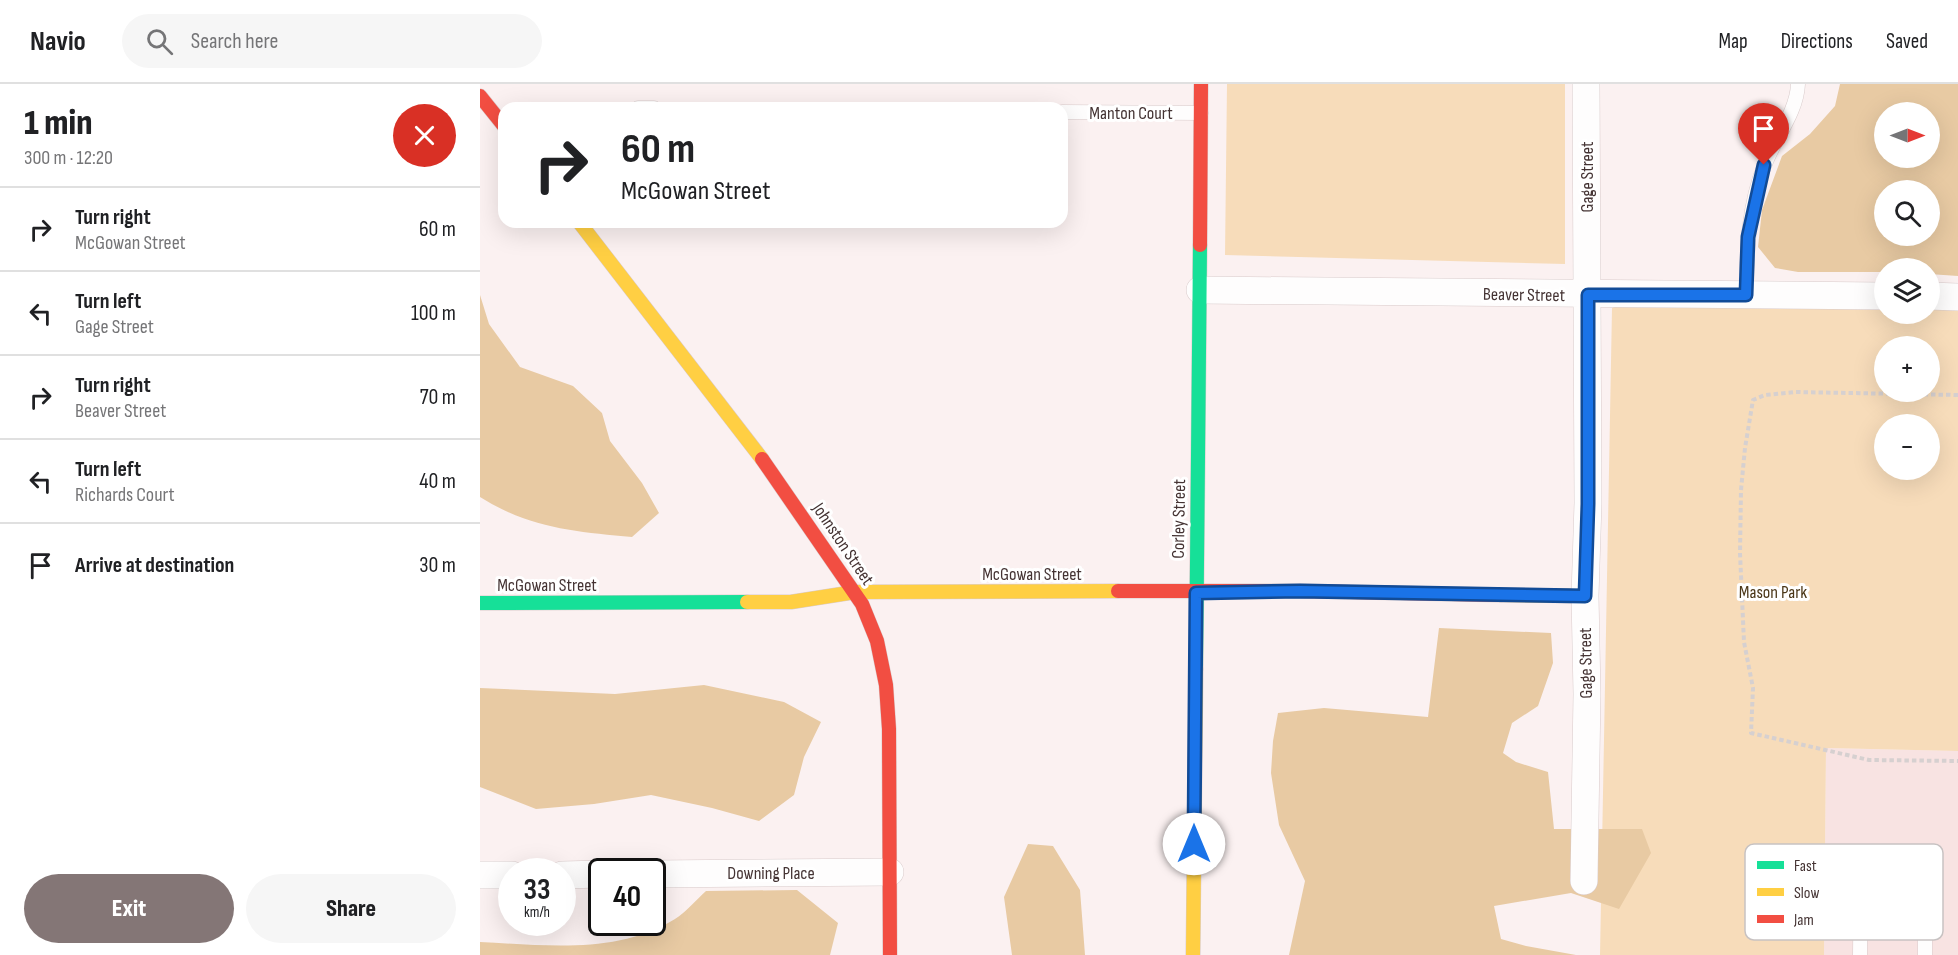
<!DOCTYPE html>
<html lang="en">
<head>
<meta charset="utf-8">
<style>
	:root { --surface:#fff; --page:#f6f6f6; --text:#202124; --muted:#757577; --line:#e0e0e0; --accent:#847676 }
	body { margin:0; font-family:"Sofia Sans Condensed",sans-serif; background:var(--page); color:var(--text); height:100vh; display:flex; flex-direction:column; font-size:22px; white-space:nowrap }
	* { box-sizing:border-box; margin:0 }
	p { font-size:20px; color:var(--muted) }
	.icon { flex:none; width:33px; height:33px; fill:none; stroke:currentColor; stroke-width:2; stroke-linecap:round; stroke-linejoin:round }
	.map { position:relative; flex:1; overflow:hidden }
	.drawer { display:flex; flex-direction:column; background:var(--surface); width:480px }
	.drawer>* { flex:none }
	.top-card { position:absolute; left:18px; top:18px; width:570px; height:126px; border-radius:18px; box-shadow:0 6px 24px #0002; background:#fff; color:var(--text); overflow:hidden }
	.needle { width:39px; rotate:90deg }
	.tools { position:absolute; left:1394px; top:18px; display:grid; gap:12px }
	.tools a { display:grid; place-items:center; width:66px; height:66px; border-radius:50%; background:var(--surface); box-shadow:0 6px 24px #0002; font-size:30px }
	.speed { position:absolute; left:18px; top:774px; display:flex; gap:12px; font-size:30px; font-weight:700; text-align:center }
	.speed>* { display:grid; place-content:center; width:78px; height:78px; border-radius:50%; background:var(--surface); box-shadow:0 6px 24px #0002; line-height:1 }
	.speed small { font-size:15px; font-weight:400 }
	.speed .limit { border:3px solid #111; border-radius:9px; background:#fff; color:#111 }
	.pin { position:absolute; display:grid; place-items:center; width:51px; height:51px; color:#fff; margin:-62px -26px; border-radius:50% 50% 50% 0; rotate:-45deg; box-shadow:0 0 6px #0007 }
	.pin .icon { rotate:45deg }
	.me { position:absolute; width:66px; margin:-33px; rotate:0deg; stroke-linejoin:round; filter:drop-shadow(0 0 4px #0008) }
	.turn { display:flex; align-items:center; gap:21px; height:126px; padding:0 24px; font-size:27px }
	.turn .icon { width:78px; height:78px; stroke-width:2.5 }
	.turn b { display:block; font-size:42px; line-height:51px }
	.round { display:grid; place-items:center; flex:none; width:63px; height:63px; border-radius:32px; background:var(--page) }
	.headline { display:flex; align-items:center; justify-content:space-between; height:102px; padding:0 24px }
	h1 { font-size:36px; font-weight:800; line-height:45px }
	.action { display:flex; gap:12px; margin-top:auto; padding:12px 24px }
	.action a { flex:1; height:69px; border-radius:36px; background:var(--accent); color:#fff; font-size:24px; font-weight:800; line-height:69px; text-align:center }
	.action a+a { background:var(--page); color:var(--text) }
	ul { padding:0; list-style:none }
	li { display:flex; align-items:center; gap:18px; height:84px; padding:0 24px; border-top:2px solid var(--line) }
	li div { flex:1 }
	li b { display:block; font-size:22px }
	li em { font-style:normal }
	header { display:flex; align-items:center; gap:36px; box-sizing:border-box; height:84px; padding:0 30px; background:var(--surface); border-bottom:2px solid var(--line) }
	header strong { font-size:28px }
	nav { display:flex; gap:33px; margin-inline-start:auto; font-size:21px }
	.search { width:420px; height:54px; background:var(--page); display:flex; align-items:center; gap:15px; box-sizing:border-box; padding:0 21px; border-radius:33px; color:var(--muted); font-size:22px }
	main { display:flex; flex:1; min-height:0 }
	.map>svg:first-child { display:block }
	.built { fill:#f8e3e2 }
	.green { fill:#f7dcba; fill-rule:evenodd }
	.forest { fill:#e8caa3; fill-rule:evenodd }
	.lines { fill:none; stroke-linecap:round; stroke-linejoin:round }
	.lane-casing { stroke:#d9cbcb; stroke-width:15 }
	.street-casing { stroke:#d9cbcb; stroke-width:28 }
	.fast-casing { stroke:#d9cbcb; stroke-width:15 }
	.slow-casing { stroke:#d9cbcb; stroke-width:15 }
	.jam-casing { stroke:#d9cbcb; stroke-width:15 }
	.path { stroke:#d6d0d0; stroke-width:4; stroke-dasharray:4.5 3; stroke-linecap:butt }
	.lane { stroke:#fefdfd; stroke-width:14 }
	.street { stroke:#fefdfd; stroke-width:27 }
	.fast { stroke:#16e098; stroke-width:14 }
	.slow { stroke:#ffcf43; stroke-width:14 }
	.jam { stroke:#f24e42; stroke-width:14 }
	.route-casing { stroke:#114b97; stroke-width:15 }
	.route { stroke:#1a73e8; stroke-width:10 }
	.labels { text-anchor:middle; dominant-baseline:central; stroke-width:6; stroke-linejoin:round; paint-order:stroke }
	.street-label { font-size:18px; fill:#433; stroke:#fff }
	.park-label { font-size:18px; fill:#4b3718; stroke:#fff }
	.key { fill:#fff; stroke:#c7c2c2; stroke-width:1.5 }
	.key-label { font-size:16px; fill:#433 }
</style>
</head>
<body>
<header>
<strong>Navio</strong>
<div class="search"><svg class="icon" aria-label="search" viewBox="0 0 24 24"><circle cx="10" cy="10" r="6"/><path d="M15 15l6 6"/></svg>Search here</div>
<nav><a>Map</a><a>Directions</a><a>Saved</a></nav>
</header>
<main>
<section class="drawer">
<div class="headline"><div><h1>1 min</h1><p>300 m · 12:20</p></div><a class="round" style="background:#d93025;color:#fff"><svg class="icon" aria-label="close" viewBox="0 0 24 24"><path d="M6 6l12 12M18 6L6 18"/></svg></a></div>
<ul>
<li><svg class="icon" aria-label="right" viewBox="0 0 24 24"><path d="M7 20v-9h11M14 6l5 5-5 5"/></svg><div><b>Turn right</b><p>McGowan Street</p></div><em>60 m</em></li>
<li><svg class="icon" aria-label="left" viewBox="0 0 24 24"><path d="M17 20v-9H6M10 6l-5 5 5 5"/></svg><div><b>Turn left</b><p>Gage Street</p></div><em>100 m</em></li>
<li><svg class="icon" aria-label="right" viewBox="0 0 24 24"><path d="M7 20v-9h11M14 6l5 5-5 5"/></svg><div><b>Turn right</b><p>Beaver Street</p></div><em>70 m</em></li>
<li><svg class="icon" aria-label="left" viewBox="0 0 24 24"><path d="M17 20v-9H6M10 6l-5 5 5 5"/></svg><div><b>Turn left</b><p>Richards Court</p></div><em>40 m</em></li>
<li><svg class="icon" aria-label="arrive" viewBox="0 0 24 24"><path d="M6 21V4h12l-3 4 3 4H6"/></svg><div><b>Arrive at destination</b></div><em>30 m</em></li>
</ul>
<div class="action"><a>Exit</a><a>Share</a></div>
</section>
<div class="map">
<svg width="1478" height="871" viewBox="0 0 1478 871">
	<rect width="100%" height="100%" fill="#fbf1f1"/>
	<!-- built -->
	<path class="built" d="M 1346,664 L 1478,667 L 1478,871 L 1344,871 Z"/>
	<!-- green -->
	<path class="green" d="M 747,0 L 1085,0 L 1085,180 L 745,171 Z
		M 1149,218 L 1404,222 L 1404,230 L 1449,230 L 1449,222 L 1478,223 L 1478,667 L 1346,664 L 1344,871 L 1120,871 L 1132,224 ZM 1404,262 L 1449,262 L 1449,308 L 1404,308 ZM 1404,340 L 1449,340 L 1449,386 L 1404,386 Z"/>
	<!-- forest -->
	<path class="forest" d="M 1360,0 L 1478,0 L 1478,192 L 1449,190 L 1449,184 L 1404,184 L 1404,188 L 1318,188 L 1295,184 L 1278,163 L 1282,126 L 1302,72 L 1330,50 L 1355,22 ZM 1404,28 L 1449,28 L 1449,74 L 1404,74 ZM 1404,106 L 1449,106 L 1449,152 L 1404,152 Z
		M 0,211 L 9,240 L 40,283 L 93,302 L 122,329 L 130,357 L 162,399 L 179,429 L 152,453 C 96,448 49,444 0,413 Z
		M 959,544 L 1071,549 L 1073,579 L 1058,622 L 1032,639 L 1023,669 L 1036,678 L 1068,688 L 1074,745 L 1162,745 L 1171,769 L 1139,825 L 1091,809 L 1014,822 L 1021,855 L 1046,862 L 1096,871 L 809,871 L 825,797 L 799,741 L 791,689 L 793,657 L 798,629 L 844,624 L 948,633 Z
		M 224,601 L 304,618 L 341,638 L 324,673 L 314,711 L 279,737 L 232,724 L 171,711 L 114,720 L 56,725 L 0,703 L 0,604 L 135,610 Z
		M 548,760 L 573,762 L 600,806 L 605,871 L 532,871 L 524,813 Z
		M 317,806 L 358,839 L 350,871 L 0,871 L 0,858 C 65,861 137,871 195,835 C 206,828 216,816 226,807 Z"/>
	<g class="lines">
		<defs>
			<path id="lane" d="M 158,24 L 174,24
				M 582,28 L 721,29
				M 1266,211 C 1267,167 1268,121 1285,80 C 1295,54 1317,28 1318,0
				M 1380,871 L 1381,770 L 1445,772 L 1445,871"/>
			<path id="street" d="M 720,206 L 1404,212
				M 1449,212 L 1478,213
				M 172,790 L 410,788
				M 0,791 L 32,791
				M 82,791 L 122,790
				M 1104,797 L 1107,610 L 1105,512 L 1108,419 L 1106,0"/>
			<path id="fast" d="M 0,519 L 267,518
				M 716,585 L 720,161"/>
			<path id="slow" d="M 99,138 L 282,375
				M 1021,511 L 1105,512
				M 267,518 L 311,518 L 375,508 L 638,507
				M 713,871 L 716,585"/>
			<path id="jam" d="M 0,12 L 24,42
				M 720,161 L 721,0
				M 282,375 L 382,520 L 397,557 L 406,601 L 409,645 L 410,871
				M 638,507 L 820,507 L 1021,511"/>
		</defs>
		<!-- lane casing -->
		<use href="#lane" class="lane-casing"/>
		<!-- street casing -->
		<use href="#street" class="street-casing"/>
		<!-- fast casing -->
		<use href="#fast" class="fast-casing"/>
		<!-- slow casing -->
		<use href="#slow" class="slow-casing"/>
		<!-- jam casing -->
		<use href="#jam" class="jam-casing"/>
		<!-- path -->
		<path class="path" d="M 1478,311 L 1315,308 L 1285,311 L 1273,316 L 1265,364 L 1261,406 L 1260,469 L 1264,558 L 1273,604 L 1271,649 L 1389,676 L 1478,677"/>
		<!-- lane -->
		<use href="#lane" class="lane"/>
		<!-- street -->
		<use href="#street" class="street"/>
		<!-- fast -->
		<use href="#fast" class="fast"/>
		<!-- slow -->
		<use href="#slow" class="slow"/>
		<!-- jam -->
		<use href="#jam" class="jam"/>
	</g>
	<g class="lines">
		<defs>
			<path id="route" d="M 714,760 L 716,509 L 820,507 L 1105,512 L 1108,420 L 1108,211 L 1266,211 L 1268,153 L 1284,81"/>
		</defs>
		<!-- route casing -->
		<use href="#route" class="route-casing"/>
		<!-- route -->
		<use href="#route" class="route"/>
	</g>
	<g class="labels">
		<!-- street labels -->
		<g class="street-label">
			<text x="651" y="29">Manton Court</text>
			<text transform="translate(1107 93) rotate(-90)">Gage Street</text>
			<text transform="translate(1044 211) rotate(1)">Beaver Street</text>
			<text transform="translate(699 435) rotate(-89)">Corley Street</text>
			<text transform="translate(363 460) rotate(56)">Johnston Street</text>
			<text x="552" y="490">McGowan Street</text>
			<text x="67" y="501">McGowan Street</text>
			<text transform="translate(1106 579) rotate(-91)">Gage Street</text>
			<text x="291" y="789">Downing Place</text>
		</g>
		<!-- park labels -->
		<g class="park-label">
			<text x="1293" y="508">Mason Park</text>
		</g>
	</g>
	<!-- legend -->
	<rect x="1265" y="760" width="198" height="96" rx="9" class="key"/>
	<rect x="1277" y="777" width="27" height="8" fill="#16e098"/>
	<rect x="1277" y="804" width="27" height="8" fill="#ffcf43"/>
	<rect x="1277" y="831" width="27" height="8" fill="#f24e42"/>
	<g class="key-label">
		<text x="1314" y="787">Fast</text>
		<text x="1314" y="814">Slow</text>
		<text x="1314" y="841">Jam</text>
	</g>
</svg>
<div class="tools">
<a><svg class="needle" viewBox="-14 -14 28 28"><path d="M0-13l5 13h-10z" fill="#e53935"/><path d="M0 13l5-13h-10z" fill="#757577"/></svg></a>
<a><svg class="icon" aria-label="search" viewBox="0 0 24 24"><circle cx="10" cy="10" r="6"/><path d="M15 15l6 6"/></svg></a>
<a><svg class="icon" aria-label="layers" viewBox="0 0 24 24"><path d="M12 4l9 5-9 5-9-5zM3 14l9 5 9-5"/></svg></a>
<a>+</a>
<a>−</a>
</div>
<div class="speed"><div>33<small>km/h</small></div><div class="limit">40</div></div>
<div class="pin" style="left:1284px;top:81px;background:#d93025"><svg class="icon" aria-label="arrive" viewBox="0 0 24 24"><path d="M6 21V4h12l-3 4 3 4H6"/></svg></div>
<svg class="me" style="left:714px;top:760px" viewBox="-20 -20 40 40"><circle r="19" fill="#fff"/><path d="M0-13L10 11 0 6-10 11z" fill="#1a73e8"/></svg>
<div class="top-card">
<div class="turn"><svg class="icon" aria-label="right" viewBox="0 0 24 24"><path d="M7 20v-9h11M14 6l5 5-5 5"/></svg><div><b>60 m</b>McGowan Street</div></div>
</div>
</div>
</main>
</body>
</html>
